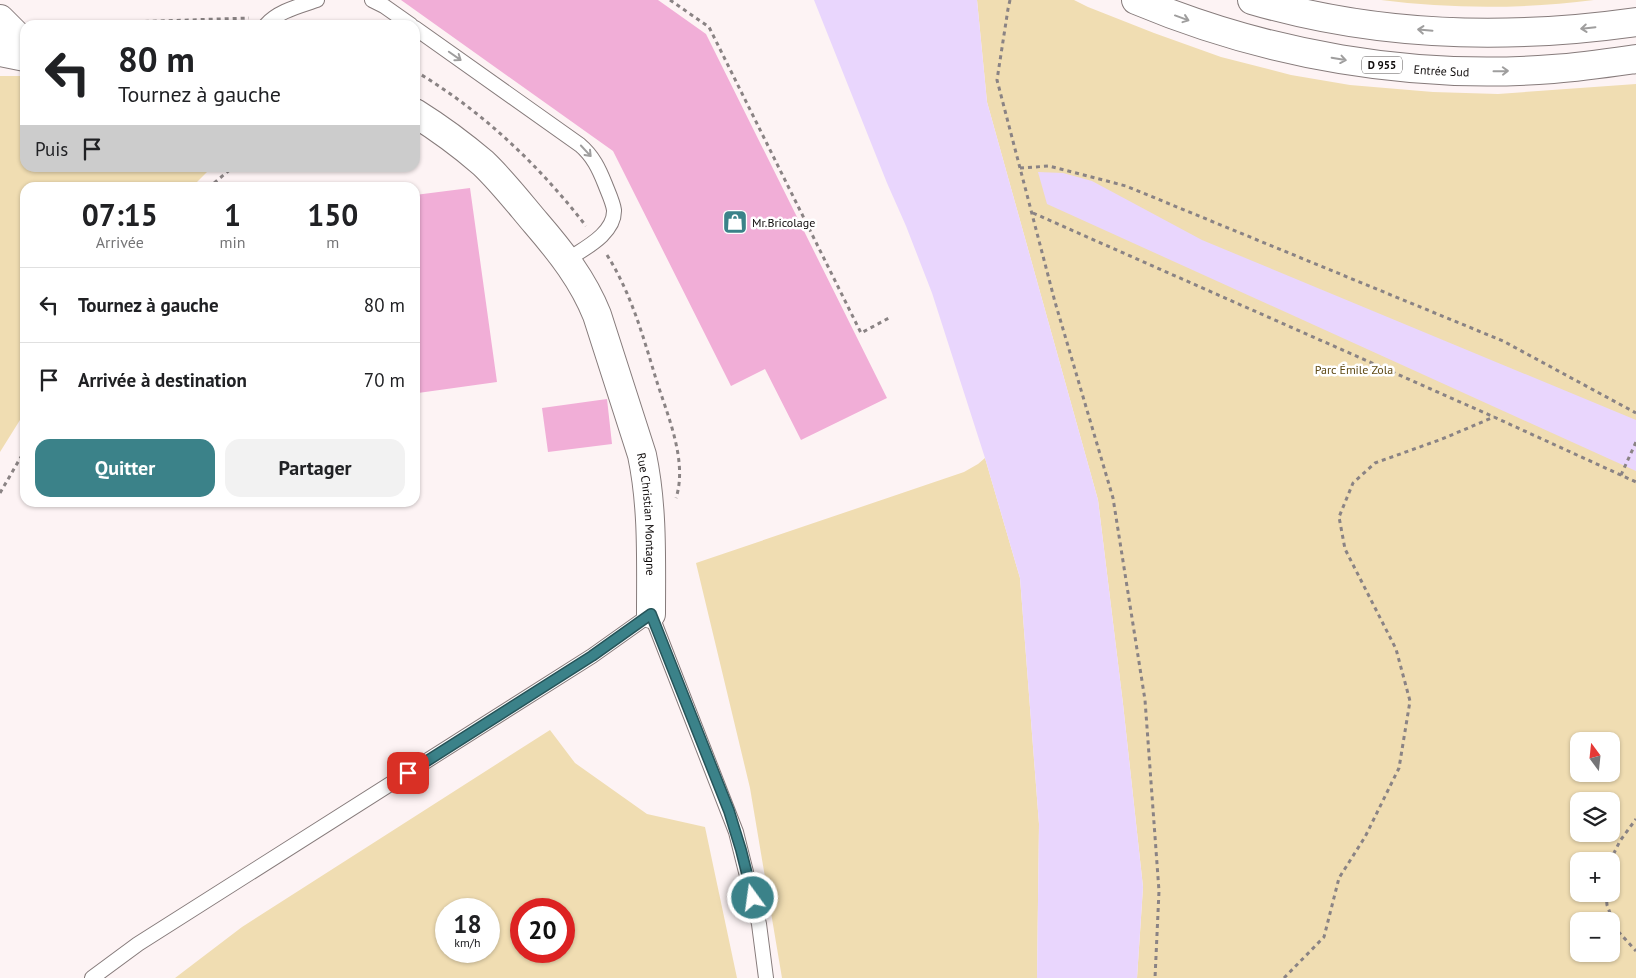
<!DOCTYPE html>
<html lang="fr">
<head>
<meta charset="utf-8">
<style>
	:root { --surface:#fff; --page:#f2f2f2; --text:#202124; --muted:#757577; --line:#e0e0e0; --accent:#3b8289 }
	body { margin:0; font-family:"PT Sans",sans-serif; background:var(--page); color:var(--text); height:100vh; display:flex; flex-direction:column; font-size:19px; white-space:nowrap }
	* { box-sizing:border-box; margin:0 }
	p { font-size:16px; color:var(--muted) }
	.icon { flex:none; width:28px; height:28px; fill:none; stroke:currentColor; stroke-width:2; stroke-linecap:round; stroke-linejoin:round }
	.map { position:relative; flex:1; overflow:hidden }
	.sheet { position:absolute; left:20px; top:182px; width:400px; height:325px; display:flex; flex-direction:column; background:var(--surface); border-radius:15px; box-shadow:0 1px 4px #0004 }
	.sheet>* { flex:none }
	.hud { position:absolute; left:20px; top:20px; width:400px; height:152px; border-radius:15px; box-shadow:0 1px 4px #0004; background:#fff; color:var(--text); overflow:hidden }
	.needle { width:32px; rotate:345deg }
	.controls { position:absolute; left:1570px; top:732px; display:grid; gap:10px }
	.controls a { display:grid; place-items:center; width:50px; height:50px; border-radius:10px; background:var(--surface); box-shadow:0 1px 4px #0004; font-size:25px }
	.speed { position:absolute; left:435px; top:898px; display:flex; gap:10px; font-size:25px; font-weight:700; text-align:center }
	.speed>* { display:grid; place-content:center; width:65px; height:65px; border-radius:50%; background:var(--surface); box-shadow:0 1px 4px #0004; line-height:1 }
	.speed small { font-size:12px; font-weight:400 }
	.speed .limit { border:8px solid #d22; background:#fff; color:#111 }
	.pin { position:absolute; display:grid; place-items:center; width:42px; height:42px; color:#fff; margin:-21px; border-radius:10px; box-shadow:0 2px 8px #0006 }
	.me { position:absolute; width:55px; margin:-28px; rotate:346deg; stroke-linejoin:round; filter:drop-shadow(0 0 4px #0008) }
	.turn { display:flex; align-items:center; gap:18px; height:105px; padding:0 15px; font-size:22px }
	.turn .icon { width:65px; height:65px; stroke-width:2.5 }
	.turn b { display:block; font-size:35px; line-height:42px }
	.then { display:flex; align-items:center; height:48px; padding:0 15px; background:#0003; gap:10px; font-size:19px }
	.eta { display:flex; justify-content:space-evenly; align-items:center; height:85px; text-align:center }
	.eta b { font-size:30px; font-weight:700; line-height:35px }
	.action { display:flex; gap:10px; margin-top:auto; padding:10px 15px }
	.action a { flex:1; height:58px; border-radius:15px; background:var(--accent); color:#fff; font-size:20px; font-weight:700; line-height:58px; text-align:center }
	.action a+a { background:var(--page); color:var(--text) }
	ul { padding:0; list-style:none }
	li { display:flex; align-items:center; gap:15px; height:75px; padding:0 15px; border-top:1px solid var(--line) }
	li div { flex:1 }
	li b { display:block; font-size:19px }
	li em { font-style:normal }
	.map>svg:first-child { display:block }
	.green { fill:#f0ddb2; fill-rule:evenodd }
	.water { fill:#e9d6fd }
	.building { fill:#f1aed7 }
	.lines { fill:none; stroke-linecap:round; stroke-linejoin:round }
	.service-casing { stroke:#867b7b; stroke-width:16 }
	.minor-casing { stroke:#867b7b; stroke-width:30 }
	.primary-casing { stroke:#867b7b; stroke-width:30 }
	.path { stroke:#8a8384; stroke-width:3; stroke-dasharray:4 4; stroke-linecap:butt }
	.service { stroke:#fff; stroke-width:14 }
	.minor { stroke:#fff; stroke-width:28 }
	.primary { stroke:#fff; stroke-width:28 }
	.oneway { stroke:#9f9e9e }
	.route-casing { stroke:#265459; stroke-width:12 }
	.route { stroke:#3b8289; stroke-width:9 }
	.labels { text-anchor:middle; dominant-baseline:central; stroke-width:5; stroke-linejoin:round; paint-order:stroke }
	.shield { fill:#fff; stroke:#585555; stroke-width:1 }
	.shield-label { font-size:11px; font-weight:bold; fill:#100c0c }
	.street-label { font-size:12px; fill:#100c0c; stroke:#fff }
	.poi-label { font-size:12px; fill:#100c0c; stroke:#fff; text-anchor:start }
	.park-label { font-size:12px; fill:#5f4a15; stroke:#fff }
</style>
</head>
<body>
<div class="map">
<svg width="1636" height="978" viewBox="0 0 1636 978">
	<rect width="100%" height="100%" fill="#fdf3f4"/>
	<!-- green -->
	<path class="green" d="M 977,0 L 1074,0 L 1088,7 L 1154,33 L 1221,57 L 1291,75 L 1350,85 L 1433,92 L 1498,94 L 1636,84 L 1636,978 L 1137,978 L 1143,887 L 1123,704 L 1098,500 L 987,102 ZM 1579,741 L 1611,741 L 1611,774 L 1579,774 ZM 1579,801 L 1611,801 L 1611,834 L 1579,834 ZM 1579,861 L 1611,861 L 1611,894 L 1579,894 ZM 1579,921 L 1611,921 L 1611,954 L 1579,954 Z
		M 1381,0 L 1594,0 C 1524,9 1451,9 1381,0 Z
		M 0,76 L 25,76 L 25,168 L 211,168 L 192,187 L 25,188 L 25,412 L 0,452 Z
		M 985,458 L 1020,578 L 1039,824 L 1037,978 L 782,978 L 750,788 L 696,563 L 964,472 L 978,464 Z
		M 550,730 L 575,763 L 647,814 L 705,827 L 737,978 L 175,978 L 242,927 ZM 446,909 L 489,909 L 489,951 L 446,951 ZM 521,909 L 564,909 L 564,951 L 521,951 Z"/>
	<!-- water -->
	<path class="water" d="M 814,0 L 977,0 L 987,102 L 1098,500 L 1123,704 L 1143,887 L 1137,978 L 1037,978 L 1039,824 L 1020,578 L 985,458 L 932,293 L 906,226 L 887,183 Z
		M 1038,172 L 1063,173 L 1092,181 L 1202,240 L 1636,420 L 1636,471 L 1047,204 Z"/>
	<!-- building -->
	<path class="building" d="M 401,0 L 658,0 L 706,34 L 887,398 L 801,440 L 765,369 L 731,386 L 613,151 Z
		M 470,188 L 497,382 L 418,393 L 415,375 L 415,195 Z
		M 607,399 L 612,444 L 548,452 L 542,408 Z"/>
	<g class="lines">
		<defs>
			<path id="service" d="M 372,0 L 384,6 L 411,25
				M 266,25 C 278,11 300,6 317,0
				M 415,28 L 580,145 C 593,156 599,169 605,184 C 608,192 613,202 614,210 C 615,234 583,249 567,260
				M 92,978 L 138,944 L 592,656 L 651,614 L 736,832 L 759,924 L 766,978"/>
			<g id="minor">
				<path d="M 0,19 L 16,35 L 25,41"/>
				<path d="M 0,52 L 25,57"/>
				<path id="s1" d="M 415,113 C 439,128 462,145 483,163 C 502,181 519,203 536,223 C 561,252 583,280 597,315 L 642,455 C 653,507 651,561 651,614"/>
			</g>
			<g id="primary">
				<path id="s2" d="M 1136,0 C 1267,55 1412,80 1553,69 C 1581,67 1608,63 1636,59"/>
				<path d="M 1252,0 C 1377,37 1508,40 1636,22"/>
			</g>
		</defs>
		<!-- service casing -->
		<use href="#service" class="service-casing"/>
		<!-- minor casing -->
		<use href="#minor" class="minor-casing"/>
		<!-- primary casing -->
		<use href="#primary" class="primary-casing"/>
		<!-- path -->
		<path class="path" d="M 670,0 L 709,27 L 861,333 L 889,318
			M 1010,0 L 1008,9 L 997,80 L 1055,302 L 1113,498 L 1145,700 L 1159,891 L 1155,978
			M 113,25 L 130,22 L 249,18
			M 415,71 C 481,110 539,165 586,226
			M 1020,168 L 1049,166 L 1126,186 L 1503,341 L 1636,413
			M 208,188 L 232,168
			M 1033,213 L 1494,417 L 1636,482
			M 607,255 C 631,293 643,336 656,379 C 667,414 688,461 676,498
			M 1621,475 L 1636,442
			M 0,493 L 25,450
			M 1610,861 L 1620,841 L 1636,819
			M 1606,894 L 1607,905 L 1616,929 L 1636,951
			M 1284,978 L 1324,937 L 1339,878 L 1365,837 L 1399,768 L 1410,701 L 1396,649 L 1345,549 L 1339,517 L 1353,483 L 1375,463 L 1442,439 L 1494,417"/>
		<!-- service -->
		<use href="#service" class="service"/>
		<!-- minor -->
		<use href="#minor" class="minor"/>
		<!-- primary -->
		<use href="#primary" class="primary"/>
	</g>
	<!-- one-way arrows -->
	<defs><path id="oneway-shaft" d="M-6 0H5M1.5-3L5.5 0L1.5 3" fill="none" stroke-width="1.6" stroke-linecap="round" stroke-linejoin="round" transform="scale(1.25)"/></defs>
	<g class="oneway">
		<use href="#oneway-shaft" transform="translate(1182 18) rotate(20)"/>
		<use href="#oneway-shaft" transform="translate(1588 28) rotate(174)"/>
		<use href="#oneway-shaft" transform="translate(1425 30) rotate(-175)"/>
		<use href="#oneway-shaft" transform="translate(455 56) rotate(35)"/>
		<use href="#oneway-shaft" transform="translate(1339 59) rotate(10)"/>
		<use href="#oneway-shaft" transform="translate(1501 71) rotate(-1)"/>
		<use href="#oneway-shaft" transform="translate(586 151) rotate(47)"/>
	</g>
	<g class="lines">
		<defs>
			<path id="route" d="M 408,773 L 592,656 L 651,614 L 729,811 L 741,850 L 753,898"/>
		</defs>
		<!-- route casing -->
		<use href="#route" class="route-casing"/>
		<!-- route -->
		<use href="#route" class="route"/>
	</g>
	<!-- icons -->
	<defs>
		<symbol id="shop-square" viewBox="-11 -11 22 22"><rect x="-9" y="-9" width="18" height="18" rx="4" fill="#3b8289" stroke="#fff"/><path d="M-5-2.5h2.3a2.7 3.5 0 0 1 5.4 0H5L5.5 6h-11ZM-1.5-2.5h3a1.5 2.3 0 0 0-3 0Z" fill="#fff"/></symbol>
	</defs>
	<g fill-rule="evenodd">
		<use href="#shop-square" x="721" y="208" width="28" height="28"/>
	</g>
	<g class="labels">
		<!-- shield labels -->
		<rect class="shield" x="1362" y="56.5" width="40" height="17" rx="4"/>
		<g class="shield-label">
			<text x="1382" y="65">D 955</text>
		</g>
		<!-- street labels -->
		<g class="street-label">
			<text stroke="none"><textPath href="#s2" startOffset="315">Entrée Sud</textPath></text>
			<text stroke="none"><textPath href="#s1" startOffset="482">Rue Christian Montagne</textPath></text>
		</g>
		<!-- poi labels -->
		<g class="poi-label">
			<text x="752" y="222">Mr.Bricolage</text>
		</g>
		<!-- park labels -->
		<g class="park-label">
			<text x="1354" y="369">Parc Émile Zola</text>
		</g>
	</g>
</svg>
<div class="controls">
<a><svg class="needle" viewBox="-14 -14 28 28"><path d="M0-13l5 13h-10z" fill="#e53935"/><path d="M0 13l5-13h-10z" fill="#757577"/></svg></a>
<a><svg class="icon" aria-label="layers" viewBox="0 0 24 24"><path d="M12 4l9 5-9 5-9-5zM3 14l9 5 9-5"/></svg></a>
<a>+</a>
<a>−</a>
</div>
<div class="speed"><div>18<small>km/h</small></div><div class="limit">20</div></div>
<div class="pin" style="left:408px;top:773px;background:#d93025"><svg class="icon" aria-label="arrive" viewBox="0 0 24 24"><path d="M6 21V4h12l-3 4 3 4H6"/></svg></div>
<svg class="me" style="left:753px;top:898px" viewBox="-20 -20 40 40"><circle r="17" fill="#3b8289" stroke="#fff" stroke-width="3"/><path d="M0-11L8 9 0 5-8 9z" fill="#fff"/></svg>
<div class="hud">
<div class="turn"><svg class="icon" aria-label="left" viewBox="0 0 24 24"><path d="M17 20v-9H6M10 6l-5 5 5 5"/></svg><div><b>80 m</b>Tournez à gauche</div></div>
<div class="then">Puis<svg class="icon" aria-label="arrive" viewBox="0 0 24 24"><path d="M6 21V4h12l-3 4 3 4H6"/></svg></div>
</div>
<section class="sheet">
<div class="eta">
<div><b>07:15</b><p>Arrivée</p></div>
<div><b>1</b><p>min</p></div>
<div><b>150</b><p>m</p></div>
</div>
<ul>
<li><svg class="icon" aria-label="left" viewBox="0 0 24 24"><path d="M17 20v-9H6M10 6l-5 5 5 5"/></svg><div><b>Tournez à gauche</b></div><em>80 m</em></li>
<li><svg class="icon" aria-label="arrive" viewBox="0 0 24 24"><path d="M6 21V4h12l-3 4 3 4H6"/></svg><div><b>Arrivée à destination</b></div><em>70 m</em></li>
</ul>
<div class="action"><a>Quitter</a><a>Partager</a></div>
</section>
</div>
</body>
</html>
